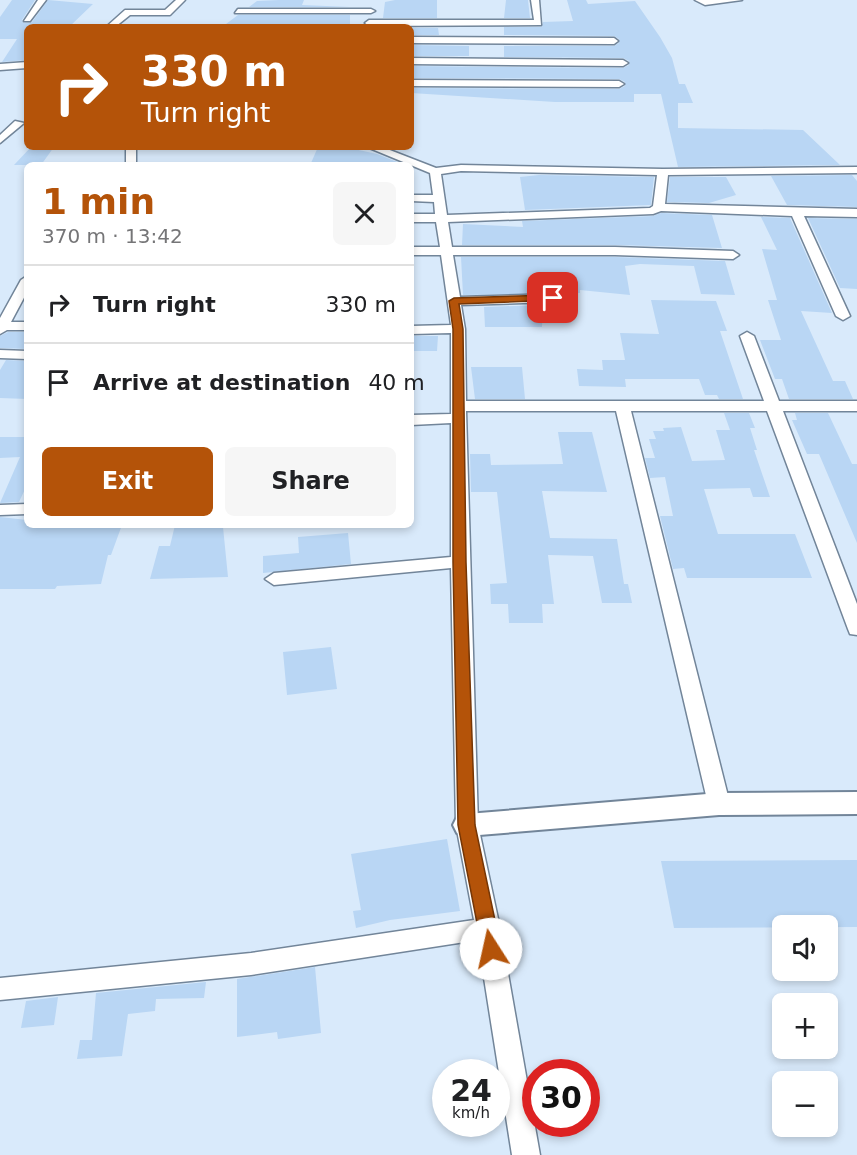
<!DOCTYPE html>
<html lang="en">
<head>
<meta charset="utf-8">
<style>
	:root { --surface:#fff; --page:#f6f6f6; --text:#202124; --muted:#757577; --line:#e0e0e0; --accent:#b45309 }
	body { margin:0; font-family:"DejaVu Sans",sans-serif; background:var(--page); color:var(--text); height:100vh; display:flex; flex-direction:column; font-size:22px; white-space:nowrap }
	* { box-sizing:border-box; margin:0 }
	p { font-size:20px; color:var(--muted) }
	.icon { flex:none; width:33px; height:33px; fill:none; stroke:currentColor; stroke-width:2; stroke-linecap:round; stroke-linejoin:round }
	.map { position:relative; flex:1; overflow:hidden }
	.panel { position:absolute; left:24px; top:162px; width:390px; height:366px; display:flex; flex-direction:column; background:var(--surface); border-radius:9px; box-shadow:0 3px 9px #0003 }
	.panel>* { flex:none }
	.top-card { position:absolute; left:24px; top:24px; width:390px; height:126px; border-radius:9px; box-shadow:0 3px 9px #0003; background:#b45309; color:#fff; overflow:hidden }
	.tools { position:absolute; left:772px; top:915px; display:grid; gap:12px }
	.tools a { display:grid; place-items:center; width:66px; height:66px; border-radius:9px; background:var(--surface); box-shadow:0 3px 9px #0003; font-size:30px }
	.speed { position:absolute; left:432px; top:1059px; display:flex; gap:12px; font-size:30px; font-weight:700; text-align:center }
	.speed>* { display:grid; place-content:center; width:78px; height:78px; border-radius:50%; background:var(--surface); box-shadow:0 3px 9px #0003; line-height:1 }
	.speed small { font-size:15px; font-weight:400 }
	.speed .limit { border:9px solid #d22; background:#fff; color:#111 }
	.pin { position:absolute; display:grid; place-items:center; width:51px; height:51px; color:#fff; margin:-26px; border-radius:12px; box-shadow:0 3px 9px #0006 }
	.me { position:absolute; width:66px; margin:-33px; rotate:350deg; stroke-linejoin:round; filter:drop-shadow(0 0 4px #0008) }
	.turn { display:flex; align-items:center; gap:21px; height:126px; padding:0 18px; font-size:27px }
	.turn .icon { width:78px; height:78px; stroke-width:2.5 }
	.turn b { display:block; font-size:42px; line-height:51px }
	.round { display:grid; place-items:center; flex:none; width:63px; height:63px; border-radius:9px; background:var(--page) }
	.headline { display:flex; align-items:center; justify-content:space-between; height:102px; padding:0 18px }
	h1 { font-size:36px; font-weight:700; line-height:45px; color:var(--accent) }
	.action { display:flex; gap:12px; margin-top:auto; padding:12px 18px }
	.action a { flex:1; height:69px; border-radius:9px; background:var(--accent); color:#fff; font-size:24px; font-weight:700; line-height:69px; text-align:center }
	.action a+a { background:var(--page); color:var(--text) }
	ul { padding:0; list-style:none }
	li { display:flex; align-items:center; gap:18px; height:78px; padding:0 18px; border-top:2px solid var(--line) }
	li div { flex:1 }
	li b { display:block; font-size:22px }
	li em { font-style:normal }
	.map>svg:first-child { display:block }
	.building { fill:#b9d6f4 }
	.lines { fill:none; stroke-linecap:round; stroke-linejoin:round }
	.minor-casing { stroke:#728599; stroke-width:3 }
	.tertiary-casing { stroke:#728599; stroke-width:4 }
	.minor { fill:#fff; fill-rule:evenodd }
	.tertiary { fill:#fff; fill-rule:evenodd }
	.route { fill:#b45309; stroke:#753606; stroke-width:1.5 }
</style>
</head>
<body>
<div class="map">
<svg width="857" height="1155" viewBox="0 0 857 1155">
	<rect width="100%" height="100%" fill="#d9eafb"/>
	<!-- building -->
	<path class="building" d="M 12,0 L 35,0 L 22,20 L 24,23 L 32,22 L 48,0 L 93,4 L 69,27 L 27,27 L 27,60 L 2,62 L 17,39 L 0,39 L 0,17 Z
		M 279,0 L 304,0 L 302,5 L 350,7 L 249,7 L 257,1 Z
		M 395,0 L 437,0 L 437,18 L 383,18 L 385,2 Z
		M 506,0 L 528,0 L 530,18 L 504,18 Z
		M 567,0 L 586,0 L 588,4 L 635,1 L 660,37 L 672,58 L 679,84 L 685,84 L 693,103 L 678,103 L 678,128 L 803,130 L 840,165 L 678,167 L 661,94 L 634,94 L 634,102 L 555,102 L 411,93 L 411,88 L 619,89 L 625,86 L 625,82 L 619,79 L 411,78 L 411,66 L 623,68 L 629,65 L 629,61 L 623,58 L 504,57 L 504,46 L 614,46 L 619,43 L 619,39 L 614,36 L 504,35 L 504,27 L 541,27 L 543,22 L 573,21 Z
		M 238,15 L 350,15 L 350,25 L 226,24 Z
		M 411,28 L 438,28 L 439,35 L 411,35 Z
		M 411,45 L 469,46 L 469,56 L 411,56 Z
		M 31,147 L 54,147 L 41,165 L 14,165 Z
		M 318,147 L 345,147 L 377,154 L 405,165 L 311,163 Z
		M 539,175 L 654,177 L 651,205 L 525,210 L 520,177 Z
		M 852,175 L 857,181 L 857,207 L 787,205 L 771,176 Z
		M 670,177 L 726,177 L 736,195 L 709,203 L 667,202 Z
		M 661,213 L 712,215 L 722,248 L 615,245 L 462,245 L 463,224 L 523,227 L 522,221 L 653,216 Z
		M 761,217 L 790,218 L 832,313 L 801,311 L 833,381 L 845,381 L 853,399 L 789,399 L 782,379 L 775,379 L 760,340 L 781,340 L 768,300 L 777,300 L 762,249 L 777,250 Z
		M 808,218 L 857,219 L 857,289 L 840,288 Z
		M 461,257 L 615,257 L 725,261 L 735,295 L 701,294 L 694,266 L 640,264 L 625,266 L 630,295 L 580,290 L 580,293 L 463,295 Z
		M 651,300 L 716,301 L 727,331 L 720,331 L 743,399 L 719,399 L 717,395 L 705,395 L 699,379 L 625,379 L 626,387 L 579,386 L 577,369 L 603,370 L 602,360 L 625,360 L 620,333 L 659,334 Z
		M 543,305 L 542,327 L 485,327 L 484,307 Z
		M 8,332 L 27,332 L 27,349 L 0,348 L 0,336 Z
		M 413,336 L 438,336 L 437,351 L 413,351 Z
		M 6,360 L 27,361 L 27,399 L 0,398 L 0,370 Z
		M 471,367 L 522,367 L 525,399 L 475,399 Z
		M 724,413 L 749,413 L 755,428 L 750,428 L 757,450 L 754,450 L 770,497 L 753,497 L 750,488 L 704,489 L 718,534 L 795,534 L 812,578 L 687,578 L 684,568 L 673,569 L 660,516 L 673,516 L 665,477 L 650,478 L 645,458 L 655,458 L 649,439 L 656,439 L 653,431 L 664,431 L 663,428 L 681,427 L 692,461 L 725,460 L 716,430 L 730,430 Z
		M 795,413 L 828,413 L 852,464 L 857,464 L 857,543 L 819,454 L 807,454 L 792,420 L 797,420 Z
		M 558,432 L 592,432 L 607,492 L 542,491 L 550,538 L 617,539 L 624,584 L 628,584 L 632,603 L 602,603 L 593,556 L 548,555 L 554,604 L 542,604 L 543,623 L 509,623 L 508,604 L 491,604 L 490,584 L 507,583 L 497,492 L 471,492 L 470,454 L 490,454 L 491,465 L 563,464 Z
		M 0,437 L 27,437 L 27,485 L 19,502 L 0,503 L 20,457 L 0,458 Z
		M 0,517 L 27,520 L 27,525 L 122,525 L 111,555 L 108,555 L 101,584 L 57,586 L 55,589 L 0,589 Z
		M 175,525 L 223,527 L 228,577 L 150,579 L 159,546 L 170,546 Z
		M 348,533 L 351,564 L 263,573 L 263,556 L 299,553 L 298,537 Z
		M 331,647 L 337,689 L 287,695 L 283,652 Z
		M 447,839 L 460,911 L 390,920 L 356,928 L 353,911 L 361,910 L 351,854 Z
		M 857,860 L 857,927 L 674,928 L 661,861 Z
		M 315,967 L 321,1033 L 278,1039 L 277,1032 L 237,1037 L 237,979 Z
		M 206,982 L 204,998 L 156,999 L 155,1011 L 128,1014 L 122,1056 L 77,1059 L 80,1040 L 92,1040 L 96,993 Z
		M 58,997 L 54,1025 L 21,1028 L 26,1001 Z"/>
	<g class="lines">
		<defs>
			<path id="minor" d="M 38,0 L 46,0 L 30,21 L 24,21 Z
				M 176,0 L 185,0 L 170,15 L 130,15 L 115,27 L 106,27 L 125,10 L 165,10 Z
				M 531,0 L 539,0 L 541,25 L 369,26 L 365,23 L 369,20 L 534,20 Z
				M 695,0 L 742,0 L 705,5 Z
				M 238,9 L 371,9 L 375,11 L 371,13 L 235,13 Z
				M 411,37 L 614,38 L 618,41 L 614,44 L 411,43 Z
				M 411,58 L 623,60 L 628,63 L 623,66 L 411,64 Z
				M 27,62 L 27,68 L 0,70 L 0,64 Z
				M 411,80 L 619,81 L 624,84 L 619,87 L 411,86 Z
				M 15,121 L 24,123 L 0,143 L 0,135 Z
				M 126,147 L 136,147 L 136,165 L 126,165 Z
				M 367,147 L 382,147 L 436,168 L 461,165 L 663,169 L 857,167 L 857,173 L 668,175 L 665,204 L 857,209 L 857,217 L 804,216 L 850,316 L 843,320 L 836,316 L 792,216 L 661,211 L 653,214 L 448,222 L 452,247 L 615,247 L 733,251 L 739,255 L 733,259 L 615,255 L 453,255 L 460,297 L 553,294 L 560,298 L 553,302 L 461,305 L 465,329 L 466,401 L 764,401 L 740,336 L 747,332 L 754,336 L 779,401 L 857,401 L 857,411 L 783,411 L 857,604 L 857,635 L 850,634 L 848,629 L 767,411 L 631,411 L 730,804 L 727,810 L 719,813 L 711,810 L 708,804 L 616,411 L 466,411 L 478,825 L 500,928 L 540,1155 L 512,1155 L 478,940 L 251,975 L 0,1000 L 0,978 L 251,953 L 474,920 L 456,825 L 451,568 L 274,585 L 265,579 L 274,573 L 451,557 L 451,423 L 411,425 L 411,415 L 451,414 L 451,333 L 411,334 L 411,326 L 451,325 L 441,255 L 411,255 L 411,247 L 440,247 L 436,222 L 411,222 L 411,214 L 435,214 L 434,202 L 411,201 L 411,195 L 433,195 L 430,173 ZM 461,171 L 657,175 L 653,206 L 650,208 L 447,215 L 441,174 Z
				M 27,276 L 27,292 L 11,322 L 27,322 L 27,330 L 7,330 L 0,334 L 0,318 L 21,280 Z
				M 0,350 L 27,351 L 27,359 L 0,358 Z
				M 27,504 L 27,514 L 0,515 L 0,505 Z"/>
			<path id="tertiary" d="M 857,792 L 857,814 L 719,815 L 467,836 L 457,833 L 453,825 L 457,817 L 467,814 L 719,793 Z"/>
		</defs>
		<!-- minor casing -->
		<use href="#minor" class="minor-casing"/>
		<!-- tertiary casing -->
		<use href="#tertiary" class="tertiary-casing"/>
		<!-- minor -->
		<use href="#minor" class="minor"/>
		<!-- tertiary -->
		<use href="#tertiary" class="tertiary"/>
	</g>
	<!-- route -->
	<path class="route" d="M 553,295 L 558,298 L 557,300 L 459,304 L 463,329 L 466,562 L 475,825 L 501,949 L 498,955 L 491,957 L 485,955 L 482,949 L 458,825 L 453,562 L 453,329 L 449,301 L 454,298 Z"/>
</svg>
<div class="tools">
<a><svg class="icon" aria-label="sound" viewBox="0 0 24 24"><path d="M4 9h4l5-4v14l-5-4H4zM17 9q2 3 0 6"/></svg></a>
<a>+</a>
<a>−</a>
</div>
<div class="speed"><div>24<small>km/h</small></div><div class="limit">30</div></div>
<div class="pin" style="left:553px;top:298px;background:#d93025"><svg class="icon" aria-label="arrive" viewBox="0 0 24 24"><path d="M6 21V4h12l-3 4 3 4H6"/></svg></div>
<svg class="me" style="left:491px;top:949px" viewBox="-20 -20 40 40"><circle r="19" fill="#fff"/><path d="M0-13L10 11 0 6-10 11z" fill="#b45309"/></svg>
<div class="top-card">
<div class="turn"><svg class="icon" aria-label="right" viewBox="0 0 24 24"><path d="M7 20v-9h11M14 6l5 5-5 5"/></svg><div><b>330 m</b>Turn right</div></div>
</div>
<section class="panel">
<div class="headline"><div><h1>1 min</h1><p>370 m · 13:42</p></div><a class="round"><svg class="icon" aria-label="close" viewBox="0 0 24 24"><path d="M6 6l12 12M18 6L6 18"/></svg></a></div>
<ul>
<li><svg class="icon" aria-label="right" viewBox="0 0 24 24"><path d="M7 20v-9h11M14 6l5 5-5 5"/></svg><div><b>Turn right</b></div><em>330 m</em></li>
<li><svg class="icon" aria-label="arrive" viewBox="0 0 24 24"><path d="M6 21V4h12l-3 4 3 4H6"/></svg><div><b>Arrive at destination</b></div><em>40 m</em></li>
</ul>
<div class="action"><a>Exit</a><a>Share</a></div>
</section>
</div>
</body>
</html>
